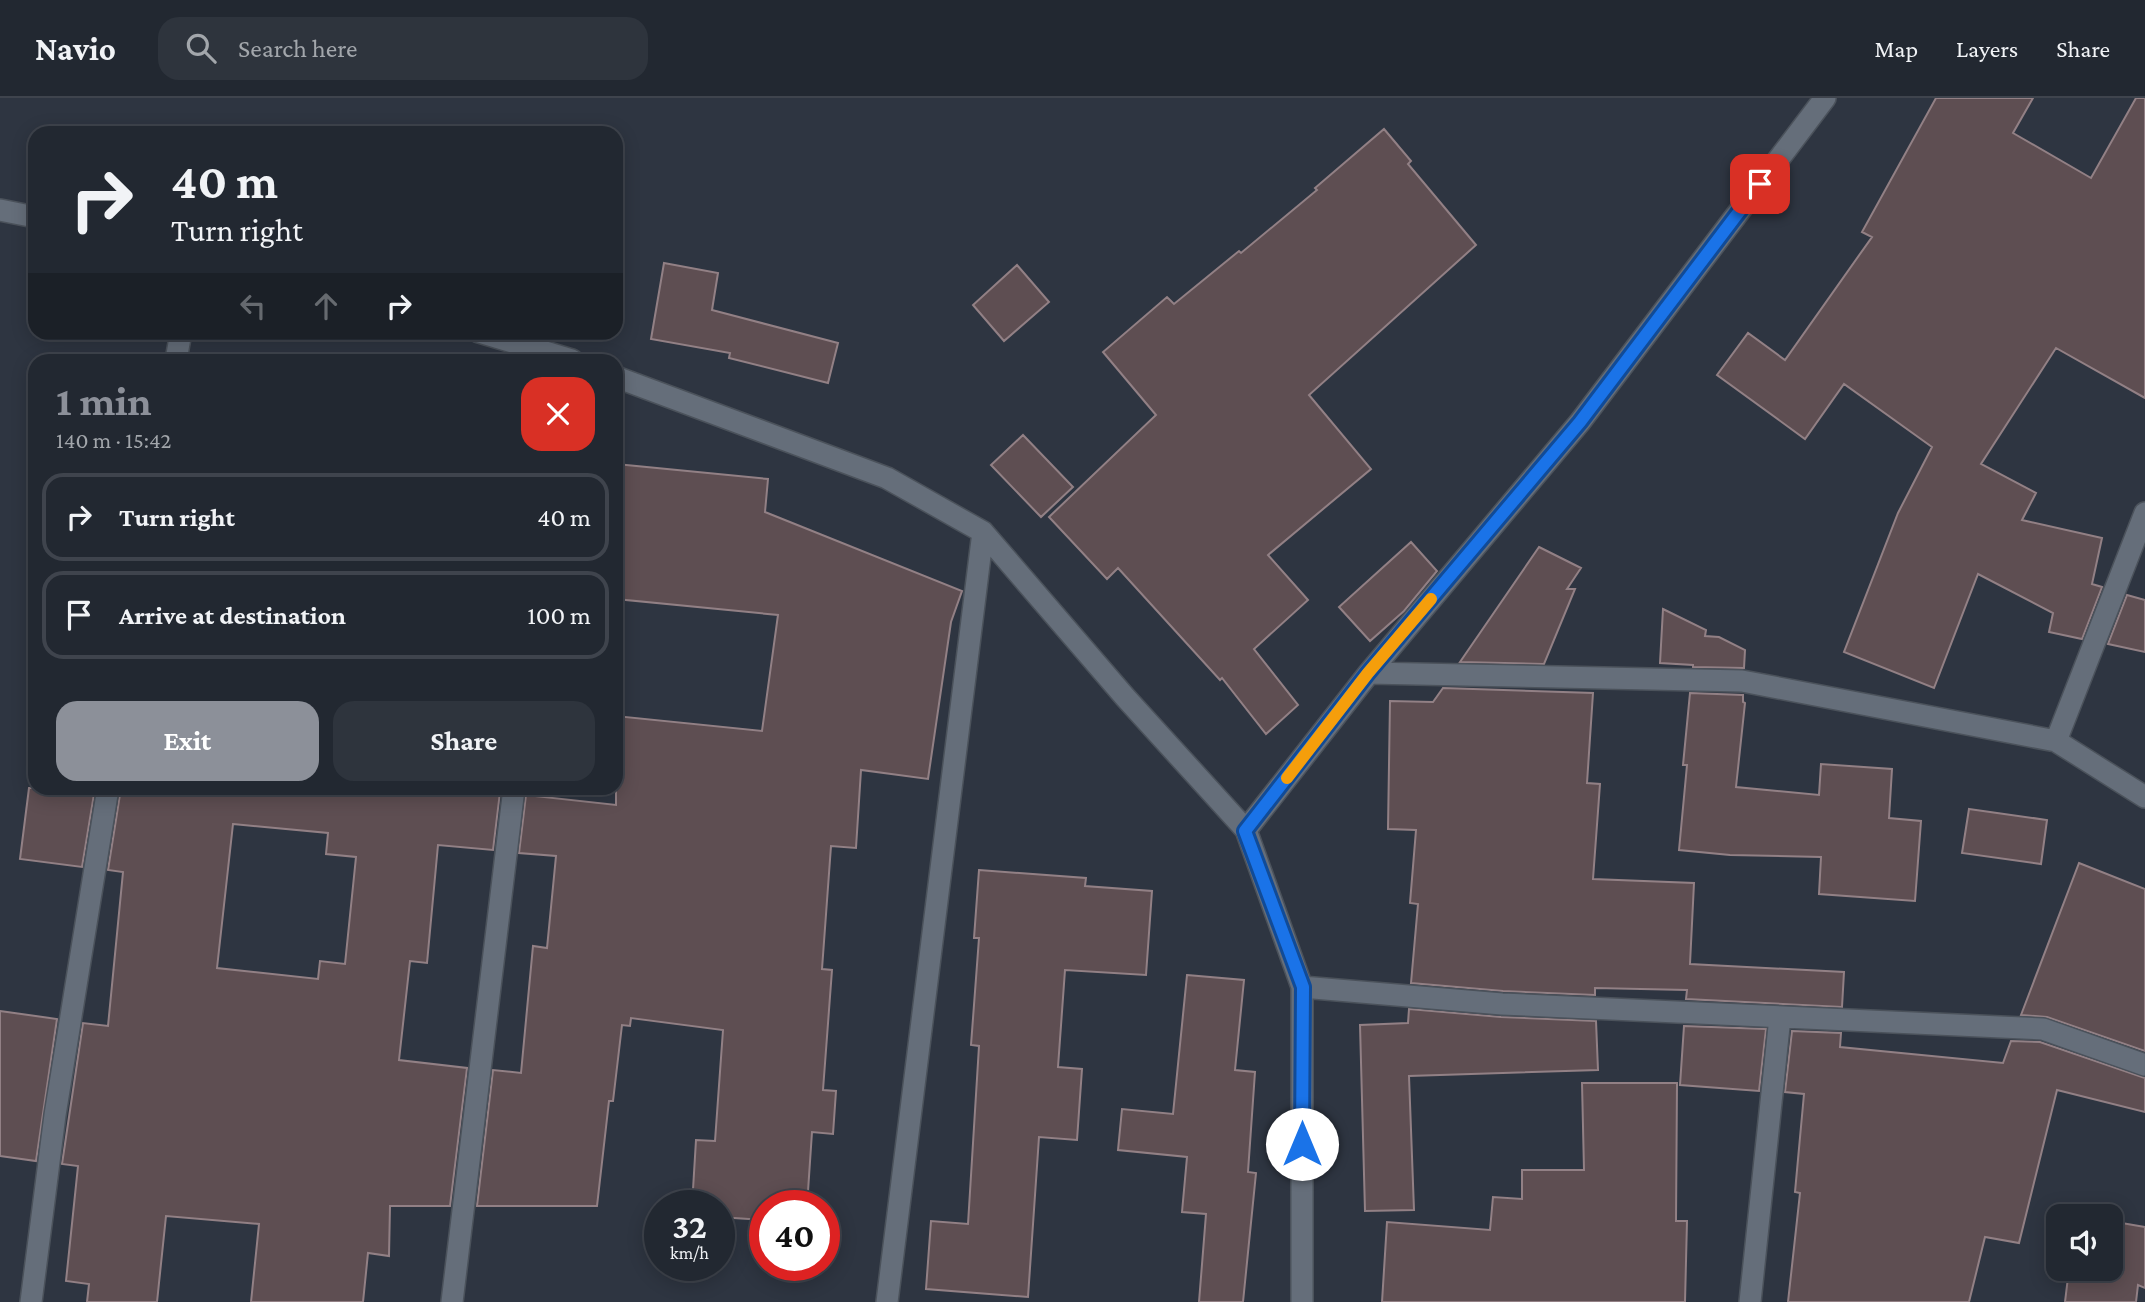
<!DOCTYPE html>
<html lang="en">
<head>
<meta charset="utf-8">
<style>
	:root { --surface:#222831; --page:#2e343d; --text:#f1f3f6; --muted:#a2a6ab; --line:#3f444d; --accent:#8c9099 }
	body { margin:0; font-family:"Crimson Pro",serif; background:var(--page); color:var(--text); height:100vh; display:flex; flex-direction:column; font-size:26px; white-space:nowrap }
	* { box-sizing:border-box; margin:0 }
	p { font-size:23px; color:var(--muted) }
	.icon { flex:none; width:38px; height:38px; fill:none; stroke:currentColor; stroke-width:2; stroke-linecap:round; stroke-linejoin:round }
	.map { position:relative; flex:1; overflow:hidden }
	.sheet { position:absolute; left:28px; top:256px; width:595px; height:441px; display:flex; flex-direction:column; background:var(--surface); border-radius:21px; box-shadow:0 4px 18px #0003,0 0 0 2px var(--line) }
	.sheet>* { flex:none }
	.hud { position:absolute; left:28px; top:28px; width:595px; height:214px; border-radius:21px; box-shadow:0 4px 18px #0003,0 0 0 2px var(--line); background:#222831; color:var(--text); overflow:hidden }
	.fabs { position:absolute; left:2046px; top:1106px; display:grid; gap:14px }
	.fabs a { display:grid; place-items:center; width:77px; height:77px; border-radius:14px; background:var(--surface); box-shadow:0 4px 18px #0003,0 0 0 2px var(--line); font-size:35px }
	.speed { position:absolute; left:644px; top:1092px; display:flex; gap:14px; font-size:35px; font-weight:700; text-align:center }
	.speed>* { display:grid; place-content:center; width:91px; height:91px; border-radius:50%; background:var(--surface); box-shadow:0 4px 18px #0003,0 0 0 2px var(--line); line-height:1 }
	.speed small { font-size:18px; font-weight:400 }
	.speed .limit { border:10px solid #d22; background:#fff; color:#111 }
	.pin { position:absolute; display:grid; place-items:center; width:60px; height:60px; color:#fff; margin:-30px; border-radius:14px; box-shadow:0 4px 10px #0006 }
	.me { position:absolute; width:77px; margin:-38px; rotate:0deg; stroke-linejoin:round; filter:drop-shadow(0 0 5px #0008) }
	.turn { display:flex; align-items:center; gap:24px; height:147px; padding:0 28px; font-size:32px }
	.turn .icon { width:91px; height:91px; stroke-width:2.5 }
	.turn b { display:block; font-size:49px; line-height:60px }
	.lanes { display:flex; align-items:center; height:66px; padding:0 28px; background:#0003; justify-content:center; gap:35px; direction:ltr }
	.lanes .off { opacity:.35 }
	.round { display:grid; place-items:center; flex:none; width:74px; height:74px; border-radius:21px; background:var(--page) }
	.overview { display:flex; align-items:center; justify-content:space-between; height:119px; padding:0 28px }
	h1 { font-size:42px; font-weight:700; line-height:52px; color:var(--accent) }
	.button { display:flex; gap:14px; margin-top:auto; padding:14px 28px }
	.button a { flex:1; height:80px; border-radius:21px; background:var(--accent); color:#fff; font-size:28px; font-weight:700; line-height:80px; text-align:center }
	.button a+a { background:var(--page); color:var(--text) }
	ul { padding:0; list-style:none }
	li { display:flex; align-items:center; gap:21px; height:88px; margin:0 14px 10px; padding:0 14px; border:4px solid var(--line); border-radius:21px }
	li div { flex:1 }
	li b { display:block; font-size:26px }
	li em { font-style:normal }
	header { display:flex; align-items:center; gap:42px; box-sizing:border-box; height:98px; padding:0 35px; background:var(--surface); border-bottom:2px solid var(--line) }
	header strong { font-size:33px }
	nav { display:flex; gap:38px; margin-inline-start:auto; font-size:24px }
	.search { width:490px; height:63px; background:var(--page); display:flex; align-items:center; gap:18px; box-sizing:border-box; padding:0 24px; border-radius:21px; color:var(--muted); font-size:26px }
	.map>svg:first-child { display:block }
	.building { fill:#5e4e52; stroke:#928085; stroke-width:2; fill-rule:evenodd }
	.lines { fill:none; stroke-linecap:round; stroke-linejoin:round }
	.minor-casing { stroke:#4b525b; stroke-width:24 }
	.minor { stroke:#656e7a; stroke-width:21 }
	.route-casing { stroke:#114b97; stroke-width:18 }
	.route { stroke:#1a73e8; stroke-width:12 }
	.slow { stroke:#f59e0b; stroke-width:12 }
</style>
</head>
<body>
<header>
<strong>Navio</strong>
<div class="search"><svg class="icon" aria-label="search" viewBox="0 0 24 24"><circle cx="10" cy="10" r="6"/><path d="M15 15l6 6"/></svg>Search here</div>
<nav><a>Map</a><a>Layers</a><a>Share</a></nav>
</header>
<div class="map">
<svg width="2145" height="1204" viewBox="0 0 2145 1204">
	<rect width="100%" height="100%" fill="#2e3541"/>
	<!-- building -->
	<path class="building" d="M 1936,0 L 2033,0 L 2013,35 L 2091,80 L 2136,0 L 2145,0 L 2145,300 L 2056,250 L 1981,366 L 2036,395 L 2022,422 L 2102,440 L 2092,486 L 2102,489 L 2082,541 L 2049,534 L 2053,515 L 1978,476 L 1934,590 L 1844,554 L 1898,415 L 1932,349 L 1844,286 L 1805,341 L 1717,277 L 1748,235 L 1785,262 L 1872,139 L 1862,134 Z
		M 1384,31 L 1411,63 L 1408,66 L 1476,147 L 1309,297 L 1371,371 L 1268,457 L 1308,502 L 1254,551 L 1298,607 L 1266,636 L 1222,580 L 1220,582 L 1118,470 L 1107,481 L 1049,419 L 1156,317 L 1103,254 L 1167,199 L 1174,206 L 1239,153 L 1241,155 L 1317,92 L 1315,90 Z
		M 664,165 L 718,175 L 712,212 L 838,245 L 828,285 L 729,260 L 730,255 L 651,241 Z
		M 1017,167 L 1049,204 L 1004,243 L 973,207 Z
		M 1023,337 L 1073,389 L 1041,419 L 991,367 Z
		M 616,366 L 768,381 L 765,414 L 962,493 L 951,524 L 928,681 L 861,672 L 856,750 L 831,748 L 822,871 L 832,872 L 823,992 L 836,993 L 833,1036 L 812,1034 L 807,1108 L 765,1108 L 765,1122 L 719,1119 L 719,1108 L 692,1108 L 696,1042 L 715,1043 L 723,932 L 631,920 L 630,928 L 622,927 L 613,1003 L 609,1003 L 597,1108 L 477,1108 L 493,972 L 521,975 L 533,848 L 547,850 L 556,758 L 519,755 L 526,697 L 616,707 L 616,618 L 762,633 L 778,517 L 616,501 Z
		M 1411,444 L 1437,473 L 1404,513 L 1370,543 L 1339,509 Z
		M 1539,449 L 1581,470 L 1567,491 L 1575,491 L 1544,566 L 1460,564 Z
		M 2127,497 L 2145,502 L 2145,554 L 2108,546 Z
		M 1663,511 L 1706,532 L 1705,538 L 1719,539 L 1745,552 L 1744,570 L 1693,569 L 1693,567 L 1660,565 Z
		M 1443,590 L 1593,595 L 1587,685 L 1600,686 L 1593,781 L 1694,785 L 1690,866 L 1844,874 L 1842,909 L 1686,901 L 1687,892 L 1595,890 L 1595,897 L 1503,893 L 1411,885 L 1418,806 L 1410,805 L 1416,732 L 1388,731 L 1390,603 L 1433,604 Z
		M 1690,595 L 1743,597 L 1743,604 L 1745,605 L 1736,689 L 1819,697 L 1821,666 L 1892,671 L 1889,720 L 1921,723 L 1915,803 L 1819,796 L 1821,759 L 1730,757 L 1679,752 L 1687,667 L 1683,667 Z
		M 29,690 L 95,690 L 82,769 L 20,761 Z
		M 121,690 L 423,690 L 463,693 L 463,690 L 500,694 L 493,752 L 438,747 L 427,865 L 410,863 L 399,962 L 467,970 L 450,1108 L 390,1108 L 389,1158 L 368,1155 L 363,1204 L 251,1204 L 259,1126 L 166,1118 L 157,1204 L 87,1204 L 89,1186 L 66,1183 L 78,1068 L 62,1066 L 83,925 L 108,928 L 123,774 L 108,772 ZM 233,726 L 328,735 L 326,756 L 356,759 L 345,866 L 320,863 L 318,881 L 217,870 Z
		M 1969,711 L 2047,722 L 2041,766 L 1962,755 Z
		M 2079,765 L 2145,791 L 2145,953 L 2047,919 L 2021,917 Z
		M 979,772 L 1086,780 L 1085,788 L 1152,793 L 1146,877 L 1065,872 L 1058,969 L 1082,971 L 1077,1042 L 1039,1039 L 1028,1199 L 926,1191 L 931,1123 L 968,1126 L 979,948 L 971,947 L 979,840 L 974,840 Z
		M 1187,877 L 1244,882 L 1235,972 L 1255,974 L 1248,1074 L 1256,1075 L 1243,1204 L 1199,1204 L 1206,1116 L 1182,1114 L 1187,1059 L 1118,1052 L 1122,1011 L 1173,1016 Z
		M 1409,911 L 1501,919 L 1596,923 L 1598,972 L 1409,978 L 1414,1112 L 1365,1113 L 1360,927 L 1408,925 Z
		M 0,913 L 57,921 L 36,1063 L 0,1058 Z
		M 1684,928 L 1766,931 L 1759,993 L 1680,987 Z
		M 1792,933 L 1841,935 L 1840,949 L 2003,965 L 2011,943 L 2040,944 L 2145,980 L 2145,1014 L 2057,992 L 2019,1145 L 1985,1139 L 1969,1204 L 1788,1204 L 1800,1095 L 1795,1094 L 1804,996 L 1785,994 Z
		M 1582,985 L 1677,985 L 1676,1123 L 1687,1123 L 1685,1204 L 1382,1204 L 1387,1124 L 1490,1132 L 1493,1099 L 1522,1101 L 1522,1072 L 1584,1072 Z
		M 2110,1123 L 2145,1129 L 2145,1190 L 2138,1187 L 2136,1204 L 2065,1204 L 2069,1171 L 2110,1171 Z"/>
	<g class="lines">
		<defs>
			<path id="minor" d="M 0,112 L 35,119
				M 479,234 L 572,262
				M 176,262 L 181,234
				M 616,279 L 887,380 L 983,434 L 1125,599 L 1246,732 L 1302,889 L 1302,1204
				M 1369,575 L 1742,583 L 2056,643 L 2145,699
				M 2056,643 L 2145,415
				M 1246,732 L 1369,575 L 1580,324 L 1825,0
				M 1302,889 L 1502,906 L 2043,931 L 2145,967
				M 31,1204 L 55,1017 L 108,690
				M 452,1204 L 514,690
				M 887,1204 L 983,434
				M 1750,1204 L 1780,919"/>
		</defs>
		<!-- minor casing -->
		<use href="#minor" class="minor-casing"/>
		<!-- minor -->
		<use href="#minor" class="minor"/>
	</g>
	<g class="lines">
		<defs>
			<path id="route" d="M 1302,1046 L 1303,889 L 1245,733 L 1368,575 L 1580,324 L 1760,86"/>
		</defs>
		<!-- route casing -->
		<use href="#route" class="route-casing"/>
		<!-- route -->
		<use href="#route" class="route"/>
		<!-- slow -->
		<path class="slow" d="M 1287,680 L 1368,575 L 1431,501"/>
	</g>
</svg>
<div class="fabs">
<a><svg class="icon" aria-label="sound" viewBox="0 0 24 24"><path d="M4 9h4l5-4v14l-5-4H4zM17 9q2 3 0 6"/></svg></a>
</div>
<div class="speed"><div>32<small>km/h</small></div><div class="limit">40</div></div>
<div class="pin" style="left:1760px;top:86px;background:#d93025"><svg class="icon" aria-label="arrive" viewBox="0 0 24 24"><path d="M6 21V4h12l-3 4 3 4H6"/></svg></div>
<svg class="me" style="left:1302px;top:1046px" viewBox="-20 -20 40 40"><circle r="19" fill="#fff"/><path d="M0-13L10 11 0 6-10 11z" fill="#1a73e8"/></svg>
<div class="hud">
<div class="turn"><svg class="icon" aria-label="right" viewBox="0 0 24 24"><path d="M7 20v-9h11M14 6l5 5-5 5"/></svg><div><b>40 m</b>Turn right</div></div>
<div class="lanes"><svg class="icon off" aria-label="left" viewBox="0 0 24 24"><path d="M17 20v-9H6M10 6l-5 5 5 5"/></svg><svg class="icon off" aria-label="ahead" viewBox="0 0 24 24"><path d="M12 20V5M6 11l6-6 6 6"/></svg><svg class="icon" aria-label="right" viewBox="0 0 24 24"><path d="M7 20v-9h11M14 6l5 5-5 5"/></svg></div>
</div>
<section class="sheet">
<div class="overview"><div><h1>1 min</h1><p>140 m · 15:42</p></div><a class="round" style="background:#d93025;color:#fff"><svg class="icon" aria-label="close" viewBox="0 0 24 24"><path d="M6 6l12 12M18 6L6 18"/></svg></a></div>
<ul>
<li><svg class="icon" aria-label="right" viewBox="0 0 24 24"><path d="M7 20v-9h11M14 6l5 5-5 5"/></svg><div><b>Turn right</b></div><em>40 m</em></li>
<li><svg class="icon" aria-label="arrive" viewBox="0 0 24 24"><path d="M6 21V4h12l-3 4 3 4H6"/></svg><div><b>Arrive at destination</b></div><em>100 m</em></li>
</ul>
<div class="button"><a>Exit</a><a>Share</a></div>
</section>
</div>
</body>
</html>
